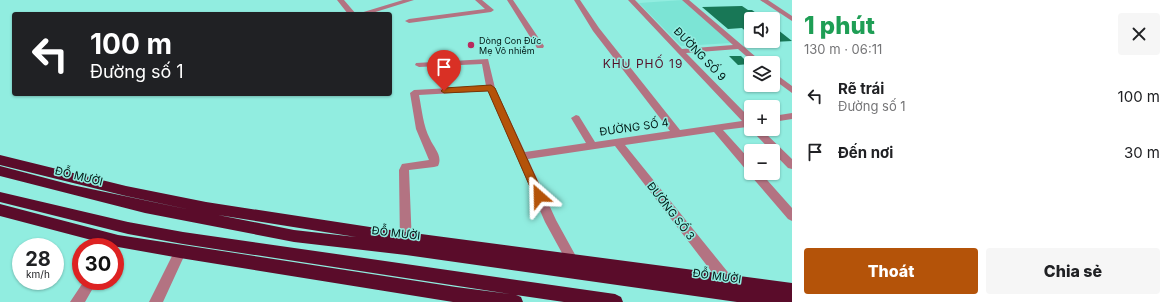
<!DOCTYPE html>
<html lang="vi">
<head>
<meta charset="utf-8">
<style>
	:root { --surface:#fff; --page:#f6f6f6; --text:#202124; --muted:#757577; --accent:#b45309 }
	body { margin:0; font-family:Inter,sans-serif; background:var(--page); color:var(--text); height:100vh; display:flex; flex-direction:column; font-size:15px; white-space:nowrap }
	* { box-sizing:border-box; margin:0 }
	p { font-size:13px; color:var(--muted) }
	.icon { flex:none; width:22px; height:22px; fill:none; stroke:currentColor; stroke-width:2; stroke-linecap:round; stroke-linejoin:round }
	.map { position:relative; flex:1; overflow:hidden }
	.details { display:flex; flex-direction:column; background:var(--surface); width:380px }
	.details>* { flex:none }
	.hud { position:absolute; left:12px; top:12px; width:380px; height:84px; border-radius:4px; box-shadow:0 1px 3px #0004; background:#202124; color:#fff; overflow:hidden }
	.fabs { position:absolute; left:744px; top:12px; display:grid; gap:8px }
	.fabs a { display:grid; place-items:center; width:36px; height:36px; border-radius:4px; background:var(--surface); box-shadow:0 1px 3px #0004; font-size:20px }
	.speed { position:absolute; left:12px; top:238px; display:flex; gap:8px; font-size:20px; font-weight:700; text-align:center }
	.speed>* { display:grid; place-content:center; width:52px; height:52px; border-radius:50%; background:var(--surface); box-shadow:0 1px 3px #0004; line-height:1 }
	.speed small { font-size:10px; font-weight:400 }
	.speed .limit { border:6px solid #d22; background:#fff; color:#111 }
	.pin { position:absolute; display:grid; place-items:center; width:34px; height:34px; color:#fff; margin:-41px -17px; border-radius:50% 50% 50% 0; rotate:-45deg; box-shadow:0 0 4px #0007 }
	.pin .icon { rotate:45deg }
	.me { position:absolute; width:44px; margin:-22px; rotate:335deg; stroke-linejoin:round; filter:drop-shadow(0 0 3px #0008) }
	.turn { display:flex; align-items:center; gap:14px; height:84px; padding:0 12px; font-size:18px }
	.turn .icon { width:52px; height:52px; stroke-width:2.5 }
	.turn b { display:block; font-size:28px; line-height:34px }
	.round { display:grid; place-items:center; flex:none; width:42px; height:42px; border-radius:4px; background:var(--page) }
	.head { display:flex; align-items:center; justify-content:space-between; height:68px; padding:0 12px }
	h1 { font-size:24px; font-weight:800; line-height:30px; color:#1e9e55 }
	.cta { display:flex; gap:8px; margin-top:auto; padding:8px 12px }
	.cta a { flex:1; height:46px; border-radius:4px; background:var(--accent); color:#fff; font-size:16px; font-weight:800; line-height:46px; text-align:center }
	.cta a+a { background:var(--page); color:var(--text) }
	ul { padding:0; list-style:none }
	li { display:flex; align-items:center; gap:12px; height:56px; padding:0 12px }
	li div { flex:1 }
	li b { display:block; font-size:15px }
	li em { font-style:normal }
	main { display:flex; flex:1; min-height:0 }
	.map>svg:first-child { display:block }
	.built { fill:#7ce4d5 }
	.building { fill:#187756 }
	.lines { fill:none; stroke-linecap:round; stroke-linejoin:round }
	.street { fill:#b37382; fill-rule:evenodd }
	.highway { fill:#5a0c2a; fill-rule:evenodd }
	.route { fill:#b45309; stroke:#753606 }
	.poi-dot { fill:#b82b5e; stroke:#91ede0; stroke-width:1.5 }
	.labels { text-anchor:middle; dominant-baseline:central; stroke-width:3; stroke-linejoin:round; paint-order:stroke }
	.far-poi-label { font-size:9px; fill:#001815; stroke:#91ede0; text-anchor:start }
	.street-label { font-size:11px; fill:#001815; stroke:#91ede0 }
	.neighbourhood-label { font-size:12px; letter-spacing:1px; fill:#541028; stroke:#91ede0 }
</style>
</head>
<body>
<main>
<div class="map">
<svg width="792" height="302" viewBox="0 0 792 302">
	<rect width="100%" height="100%" fill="#91ede0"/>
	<!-- built -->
	<path class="built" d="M 683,0 L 731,43 L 681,46 L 639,3 Z"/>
	<!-- building -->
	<path class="building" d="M 742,6 L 748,10 L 752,10 L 764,19 L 751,19 L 751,36 L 742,28 L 728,29 L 702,7 Z
		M 773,26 L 792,41 L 773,42 Z
		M 729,56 L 741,56 L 749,64 L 738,65 Z"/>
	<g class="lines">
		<!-- street -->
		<path class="street" d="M 337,0 L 344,0 L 356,14 L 348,14 Z
			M 403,0 L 414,0 L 369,14 L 357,14 Z
			M 475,0 L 482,0 L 494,10 L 491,12 L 409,23 L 405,21 L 409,19 L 485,9 Z
			M 507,0 L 513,0 L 544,46 L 543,48 L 537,48 Z
			M 574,0 L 580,0 L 599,28 L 680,130 L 742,121 L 628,0 L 635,0 L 682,49 L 733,45 L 682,0 L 689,0 L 763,63 L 754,63 L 738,49 L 686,53 L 751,119 L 751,129 L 761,129 L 792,159 L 792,169 L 788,168 L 752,131 L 751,128 L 747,127 L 723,130 L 751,161 L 751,173 L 761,173 L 792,208 L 792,221 L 788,219 L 751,176 L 750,172 L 747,171 L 714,132 L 625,145 L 731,276 L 732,280 L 731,284 L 726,286 L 721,284 L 615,146 L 528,159 L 556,220 L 578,260 L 576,264 L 572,266 L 568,264 L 545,222 L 488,91 L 419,95 C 422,110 423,126 430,139 C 434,148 443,156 438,166 L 434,167 L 409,170 L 412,245 L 410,249 L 406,250 L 402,249 L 400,245 L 399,170 L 402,164 L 429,160 L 416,129 L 410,93 L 414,90 L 486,86 L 482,64 L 419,67 L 415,65 L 416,63 L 488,59 L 495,88 L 525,152 L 586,143 L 571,118 L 576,115 L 579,116 L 595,142 L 670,131 L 593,31 Z
			M 760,0 L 768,0 L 792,16 L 792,21 Z
			M 773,72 L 792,86 L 792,93 L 773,79 Z
			M 792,113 L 792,119 L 773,122 L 773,116 Z
			M 180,247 L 184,248 L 186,252 L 163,302 L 149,302 L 176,248 Z
			M 84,281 L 97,281 L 85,302 L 70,302 Z"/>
		<!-- highway -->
		<path class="highway" d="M 0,155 L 126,186 L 206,202 L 383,229 L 792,283 L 792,302 L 737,302 L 406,255 L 294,242 L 145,213 L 0,176 L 0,166 L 72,185 L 191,210 L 126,196 L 0,165 ZM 218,215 L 356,237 L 294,230 Z
			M 0,192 L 128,222 L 183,232 L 615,294 L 621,297 L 623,302 L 564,302 L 516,295 L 521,297 L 523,302 L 453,302 L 180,258 L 118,247 L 0,216 L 0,204 L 118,235 L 456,287 L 510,294 L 183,244 L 128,234 L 0,202 Z"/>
	</g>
	<!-- route -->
	<path class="route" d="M 491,85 L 495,88 L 544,196 L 543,198 L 536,198 L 534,196 L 488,91 L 444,93 L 441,91 L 444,88 Z"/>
	<!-- markers -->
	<circle class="poi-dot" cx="471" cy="45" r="4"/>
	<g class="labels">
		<!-- far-poi labels -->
		<g class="far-poi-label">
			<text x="479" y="40">Dòng Con Đức<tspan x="479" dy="10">Mẹ Vô nhiễm</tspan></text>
		</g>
		<!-- street labels -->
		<g class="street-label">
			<text transform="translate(700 54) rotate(46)">ĐƯỜNG SỐ 9</text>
			<text transform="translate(634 127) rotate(-8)">ĐƯỜNG SỐ 4</text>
			<text transform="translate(79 176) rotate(14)">ĐỖ MƯỜI</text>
			<text transform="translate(671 211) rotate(52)">ĐƯỜNG SỐ 3</text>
			<text transform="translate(396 233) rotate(7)">ĐỖ MƯỜI</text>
			<text transform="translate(717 276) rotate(8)">ĐỖ MƯỜI</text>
		</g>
		<!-- neighbourhood labels -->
		<g class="neighbourhood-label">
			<text x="643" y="63">KHU PHỐ 19</text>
		</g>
	</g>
</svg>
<div class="fabs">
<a><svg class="icon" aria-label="sound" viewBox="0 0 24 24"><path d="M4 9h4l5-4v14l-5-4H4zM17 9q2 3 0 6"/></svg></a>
<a><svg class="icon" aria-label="layers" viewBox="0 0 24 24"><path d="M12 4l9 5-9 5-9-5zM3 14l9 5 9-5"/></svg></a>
<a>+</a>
<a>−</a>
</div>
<div class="speed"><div>28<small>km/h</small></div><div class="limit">30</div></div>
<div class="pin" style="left:444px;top:91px;background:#d93025"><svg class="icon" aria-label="arrive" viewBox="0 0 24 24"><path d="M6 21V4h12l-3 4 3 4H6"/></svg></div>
<svg class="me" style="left:539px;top:196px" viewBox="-20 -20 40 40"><path d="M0-17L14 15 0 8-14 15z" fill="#b45309" stroke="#fff" stroke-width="4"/></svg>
<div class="hud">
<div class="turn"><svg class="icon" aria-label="left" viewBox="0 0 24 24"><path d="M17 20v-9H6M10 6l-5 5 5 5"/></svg><div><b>100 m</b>Đường số 1</div></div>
</div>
</div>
<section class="details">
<div class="head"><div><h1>1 phút</h1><p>130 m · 06:11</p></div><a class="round"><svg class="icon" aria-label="close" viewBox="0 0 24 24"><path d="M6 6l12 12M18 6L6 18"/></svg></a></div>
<ul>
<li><svg class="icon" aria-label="left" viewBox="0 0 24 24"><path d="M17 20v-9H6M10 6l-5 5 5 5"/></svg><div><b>Rẽ trái</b><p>Đường số 1</p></div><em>100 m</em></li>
<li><svg class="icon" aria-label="arrive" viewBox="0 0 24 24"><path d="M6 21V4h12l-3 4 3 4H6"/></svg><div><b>Đến nơi</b></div><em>30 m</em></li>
</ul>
<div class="cta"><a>Thoát</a><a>Chia sẻ</a></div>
</section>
</main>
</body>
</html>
